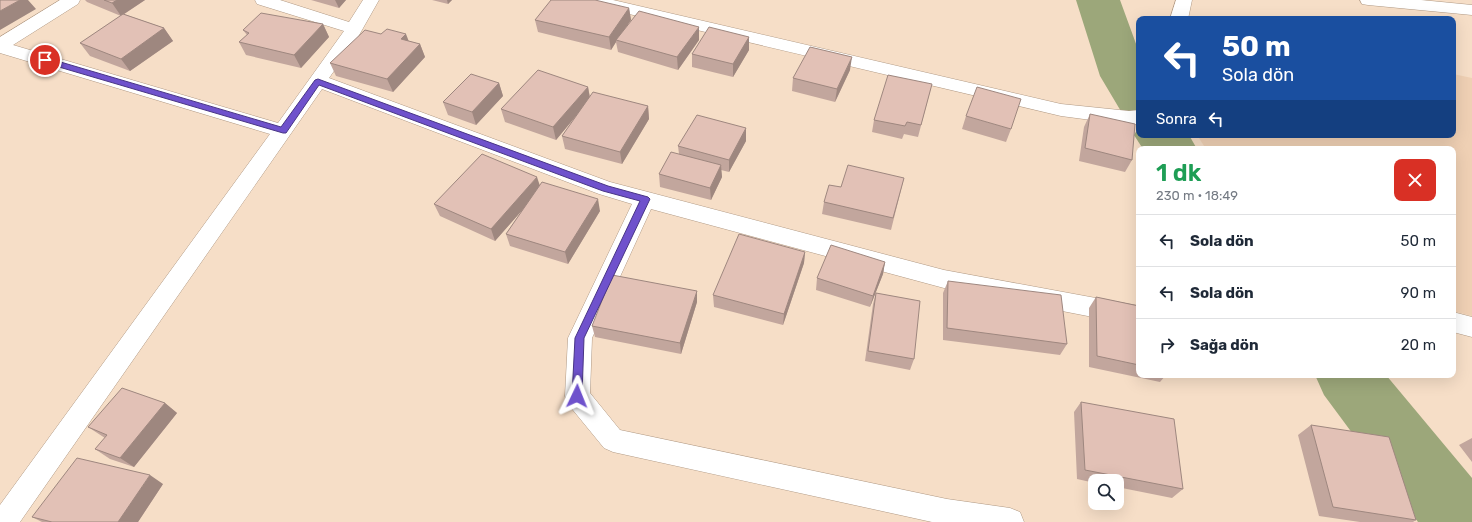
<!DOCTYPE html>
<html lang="tr">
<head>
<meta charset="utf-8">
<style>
	:root { --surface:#fff; --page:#f2f2f3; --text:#1f2937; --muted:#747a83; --line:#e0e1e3 }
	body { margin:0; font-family:Rubik,sans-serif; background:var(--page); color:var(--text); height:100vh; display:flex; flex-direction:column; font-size:15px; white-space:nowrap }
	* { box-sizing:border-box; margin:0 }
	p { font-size:13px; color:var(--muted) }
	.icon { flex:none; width:22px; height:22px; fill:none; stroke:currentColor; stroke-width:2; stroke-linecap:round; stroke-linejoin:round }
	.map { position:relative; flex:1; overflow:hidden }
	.drawer { position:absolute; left:1136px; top:146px; width:320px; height:232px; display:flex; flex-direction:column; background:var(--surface); border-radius:8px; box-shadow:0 4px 16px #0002 }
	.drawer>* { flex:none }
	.guide { position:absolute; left:1136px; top:16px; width:320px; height:122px; border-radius:8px; box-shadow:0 4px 16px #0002; background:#1a4fa0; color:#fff; overflow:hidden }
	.controls { position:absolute; left:1088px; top:474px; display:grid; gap:8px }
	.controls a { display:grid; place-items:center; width:36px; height:36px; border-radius:8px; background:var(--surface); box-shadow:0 4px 16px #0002; font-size:20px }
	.pin { position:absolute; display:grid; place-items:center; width:34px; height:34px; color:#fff; margin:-17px; border:2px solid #fff; border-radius:50%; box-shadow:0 1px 4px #0007 }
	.me { position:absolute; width:44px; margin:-22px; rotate:2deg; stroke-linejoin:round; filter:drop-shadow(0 0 3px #0008) }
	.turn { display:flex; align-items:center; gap:14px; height:84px; padding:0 20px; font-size:18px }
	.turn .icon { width:52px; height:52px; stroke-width:2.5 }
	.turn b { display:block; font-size:28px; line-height:34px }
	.then { display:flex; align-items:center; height:38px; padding:0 20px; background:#0003; gap:8px; font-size:15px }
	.round { display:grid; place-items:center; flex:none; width:42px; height:42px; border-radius:8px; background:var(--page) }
	.headline { display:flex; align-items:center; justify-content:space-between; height:68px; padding:0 20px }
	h1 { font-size:24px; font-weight:600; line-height:30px; color:#1e9e55 }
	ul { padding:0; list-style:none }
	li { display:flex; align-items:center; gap:12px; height:52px; padding:0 20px; border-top:1px solid var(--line) }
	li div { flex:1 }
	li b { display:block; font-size:15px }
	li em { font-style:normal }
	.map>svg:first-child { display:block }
	.built { fill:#efd0b4 }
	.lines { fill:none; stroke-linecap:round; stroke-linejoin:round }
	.river { fill:#9ca77a; fill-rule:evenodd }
	.minor-casing { stroke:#b09984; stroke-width:1 }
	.minor { fill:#fff; fill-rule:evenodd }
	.wall { fill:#c2a69d }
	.shaded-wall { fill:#9e877f }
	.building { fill:#e2c1b6; stroke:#9e877f }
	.route { fill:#6f52cc; stroke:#483585 }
</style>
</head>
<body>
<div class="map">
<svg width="1472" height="522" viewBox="0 0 1472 522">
	<rect width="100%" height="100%" fill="#f6dec7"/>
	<!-- built -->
	<path class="built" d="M 1453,74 L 1472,78 L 1472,316 L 1453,311 L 1453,149 L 1206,149 L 1197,135 L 1453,135 Z"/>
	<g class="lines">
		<!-- river -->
		<path class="river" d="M 1076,0 L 1120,0 L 1139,52 L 1139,118 L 1122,113 L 1100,76 Z
			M 1139,127 L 1139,135 L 1189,135 L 1197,149 L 1143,149 L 1134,135 Z
			M 1315,375 L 1386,375 L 1472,478 L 1472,522 L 1418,522 L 1324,395 Z"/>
		<defs>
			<path id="minor" d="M 60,0 L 80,0 L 78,4 L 13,45 L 278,123 L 344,31 L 257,4 L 255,0 L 280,0 L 349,22 L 363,0 L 379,0 L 358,37 L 329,78 L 610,182 L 944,270 L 1139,306 L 1139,326 L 944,288 L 651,209 L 592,338 L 590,393 L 620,430 L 947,499 L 1010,508 L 1020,512 L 1024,522 L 932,522 L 613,452 L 604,448 L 568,404 L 565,396 L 568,338 L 632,204 L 599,194 L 322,89 L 20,522 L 0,522 L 0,505 L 270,134 L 0,53 L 0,37 Z
				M 583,0 L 613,0 L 1061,104 L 1129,111 L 1139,110 L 1139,124 L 1129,125 L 1061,116 L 591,5 L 585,4 Z
				M 1176,0 L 1192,0 L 1188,19 L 1170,19 Z
				M 1360,0 L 1421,0 L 1472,5 L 1472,15 L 1368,5 L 1362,4 Z
				M 1453,312 L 1472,317 L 1472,337 L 1453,332 Z"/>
		</defs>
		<!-- minor casing -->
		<use href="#minor" class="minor-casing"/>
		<!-- minor -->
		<use href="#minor" class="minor"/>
	</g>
	<!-- wall -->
	<path class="wall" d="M 85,0 L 145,0 L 124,14 L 164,28 L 173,41 L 130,71 L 90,56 L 80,43 L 121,16 L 87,2 Z
		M 311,0 L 346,0 L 339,8 Z
		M 432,0 L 452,0 L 448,4 Z
		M 629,8 L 631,20 L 627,26 L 699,40 L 678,70 L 618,52 L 616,42 L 611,50 L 538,32 L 535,20 Z
		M 323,24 L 329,37 L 301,68 L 246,55 L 239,42 L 247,35 L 243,30 Z
		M 749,37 L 749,50 L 733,77 L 692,67 L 692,54 Z
		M 409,41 L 420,44 L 425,57 L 393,92 L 336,76 L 330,63 Z
		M 850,70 L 835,102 L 792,91 L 793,78 Z
		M 499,83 L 503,96 L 476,125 L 448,115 L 443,102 Z
		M 932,84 L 918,137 L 904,134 L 902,139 L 872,132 L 874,120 Z
		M 588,87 L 590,97 L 648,106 L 649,119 L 622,164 L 565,149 L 562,136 L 576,116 L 556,140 L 505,122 L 501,109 Z
		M 1090,114 L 1132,160 L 1125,172 L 1079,161 L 1084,127 Z
		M 966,116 L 1011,129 L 1006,142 L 962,129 Z
		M 746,128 L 746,141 L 729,172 L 721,170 L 722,177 L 711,200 L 660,187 L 659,174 L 679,154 L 678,146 Z
		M 904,178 L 891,230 L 822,214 L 824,202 L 841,187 Z
		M 539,186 L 600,211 L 568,264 L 510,246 L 506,234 L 523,209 L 495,241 L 440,216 L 434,204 Z
		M 805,252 L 804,263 L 783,325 L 714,307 L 713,295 Z
		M 885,262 L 883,274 L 870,307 L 816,290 L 817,278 Z
		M 948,281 L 1067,344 L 1060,355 L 943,340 L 943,293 Z
		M 697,291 L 697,302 L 681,354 L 595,337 L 592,326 Z
		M 876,293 L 914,359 L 910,370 L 865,361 L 873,304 Z
		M 1096,297 L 1139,306 L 1139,375 L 1166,375 L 1160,382 L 1089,367 L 1089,308 Z
		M 1081,402 L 1183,489 L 1172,498 L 1117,487 L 1117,481 L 1095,481 L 1095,483 L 1077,479 L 1074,412 Z
		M 165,403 L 177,413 L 134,467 L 110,459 L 95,449 L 105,438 L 88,427 Z
		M 1311,425 L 1416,520 L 1413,522 L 1360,522 L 1319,516 L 1298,435 Z
		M 1472,438 L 1472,462 L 1459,445 Z
		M 163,484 L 138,522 L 42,522 L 32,517 Z"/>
	<!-- shaded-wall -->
	<path class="shaded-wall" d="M 20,0 L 28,0 L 36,9 L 0,30 L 0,11 Z
		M 117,0 L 145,0 L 121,16 L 112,3 Z
		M 335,0 L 346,0 L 339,8 Z
		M 447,0 L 452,0 L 448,4 Z
		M 629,8 L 631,20 L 617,40 L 616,40 L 616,42 L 611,50 L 609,37 Z
		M 323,24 L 329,37 L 301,68 L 294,55 Z
		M 699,27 L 699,40 L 678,70 L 677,57 Z
		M 164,28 L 173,41 L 130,71 L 121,59 Z
		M 406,34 L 411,47 L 401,39 Z
		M 749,37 L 749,50 L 733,77 L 733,64 Z
		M 420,44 L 425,57 L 393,92 L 387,79 Z
		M 852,57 L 850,70 L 835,102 L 837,89 Z
		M 499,83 L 503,96 L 476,125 L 472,112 Z
		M 588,87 L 590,99 L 556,140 L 553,127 Z
		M 648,106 L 649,119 L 622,164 L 620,152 Z
		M 746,128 L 746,141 L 729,172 L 729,160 Z
		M 721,165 L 722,177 L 711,200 L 710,188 Z
		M 537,177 L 541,189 L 495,241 L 491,229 Z
		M 598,199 L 600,211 L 568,264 L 565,252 Z
		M 805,252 L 804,263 L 783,325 L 784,314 Z
		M 885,262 L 883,274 L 870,307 L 873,296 Z
		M 697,291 L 697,302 L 681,354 L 680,343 Z
		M 165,403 L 177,413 L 134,467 L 120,458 Z
		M 150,475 L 163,484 L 138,522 L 118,522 Z"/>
	<!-- building -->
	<path class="building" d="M 0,0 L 20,0 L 0,11 Z
		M 104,0 L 117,0 L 112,3 Z
		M 551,0 L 595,0 L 629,8 L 609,37 L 535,20 Z
		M 639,11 L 699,27 L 677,57 L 616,40 Z
		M 261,13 L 323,24 L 294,55 L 239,42 L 249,33 L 243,30 Z
		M 123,14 L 164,28 L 121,59 L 80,43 Z
		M 709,27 L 749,37 L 733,64 L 692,54 Z
		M 387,29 L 406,34 L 401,39 L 420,44 L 387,79 L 330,63 L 365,30 L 381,34 Z
		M 810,47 L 852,57 L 837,89 L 793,78 Z
		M 538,70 L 588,87 L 553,127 L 501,109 Z
		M 471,74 L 499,83 L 472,112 L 443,102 Z
		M 888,75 L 932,84 L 921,125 L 907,122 L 905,126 L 874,120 Z
		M 977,87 L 1021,99 L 1011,129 L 966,116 Z
		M 593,92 L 648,106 L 620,152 L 562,136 Z
		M 1090,114 L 1135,124 L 1132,160 L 1085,148 Z
		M 697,115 L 746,128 L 729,160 L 678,146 Z
		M 671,152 L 721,165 L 710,188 L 659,174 Z
		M 482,154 L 537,177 L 491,229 L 434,204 Z
		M 848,165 L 904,178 L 893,218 L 824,202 L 829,185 L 841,187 Z
		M 542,182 L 598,199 L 565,252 L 506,234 Z
		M 739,234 L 805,252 L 784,314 L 713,295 Z
		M 831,245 L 885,262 L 873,296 L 817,278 Z
		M 612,275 L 697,291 L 680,343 L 592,326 Z
		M 948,281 L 1061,295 L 1067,344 L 947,328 Z
		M 876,293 L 920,301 L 914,359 L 868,351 Z
		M 1096,297 L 1139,306 L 1139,365 L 1097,356 Z
		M 122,388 L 165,403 L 120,458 L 95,449 L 107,435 L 88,427 Z
		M 1081,402 L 1174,419 L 1183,489 L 1085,470 Z
		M 1311,425 L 1389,437 L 1416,520 L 1333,507 Z
		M 77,458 L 150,475 L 118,522 L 52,522 L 32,517 Z"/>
	<!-- route -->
	<path class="route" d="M 42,58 L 47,58 L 281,127 L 315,80 L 318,79 L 608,186 L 648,197 L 650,199 L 584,338 L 582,396 L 581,399 L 577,401 L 574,399 L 572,396 L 575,338 L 640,201 L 603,191 L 319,85 L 286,133 L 283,133 L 42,62 Z"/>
</svg>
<div class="controls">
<a><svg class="icon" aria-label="search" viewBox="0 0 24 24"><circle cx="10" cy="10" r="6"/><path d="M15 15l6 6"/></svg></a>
</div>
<div class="pin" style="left:45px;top:60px;background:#d93025"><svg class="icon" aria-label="arrive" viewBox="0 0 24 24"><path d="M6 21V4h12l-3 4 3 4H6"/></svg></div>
<svg class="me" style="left:577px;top:396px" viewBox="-20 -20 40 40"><path d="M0-17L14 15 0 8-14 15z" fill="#6f52cc" stroke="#fff" stroke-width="4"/></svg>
<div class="guide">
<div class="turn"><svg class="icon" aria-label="left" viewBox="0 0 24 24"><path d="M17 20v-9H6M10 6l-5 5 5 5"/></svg><div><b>50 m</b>Sola dön</div></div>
<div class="then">Sonra<svg class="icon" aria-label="left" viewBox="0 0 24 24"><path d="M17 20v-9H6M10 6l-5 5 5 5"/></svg></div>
</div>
<section class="drawer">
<div class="headline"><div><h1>1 dk</h1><p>230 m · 18:49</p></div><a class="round" style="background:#d93025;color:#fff"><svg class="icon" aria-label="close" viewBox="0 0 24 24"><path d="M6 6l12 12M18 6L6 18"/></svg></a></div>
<ul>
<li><svg class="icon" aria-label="left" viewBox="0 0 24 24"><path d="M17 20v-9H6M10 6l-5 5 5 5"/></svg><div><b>Sola dön</b></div><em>50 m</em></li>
<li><svg class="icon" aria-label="left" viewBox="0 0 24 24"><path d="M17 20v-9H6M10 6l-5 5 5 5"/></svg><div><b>Sola dön</b></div><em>90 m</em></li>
<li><svg class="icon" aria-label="right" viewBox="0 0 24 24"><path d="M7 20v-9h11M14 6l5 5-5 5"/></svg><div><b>Sağa dön</b></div><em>20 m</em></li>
</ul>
</section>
</div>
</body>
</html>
